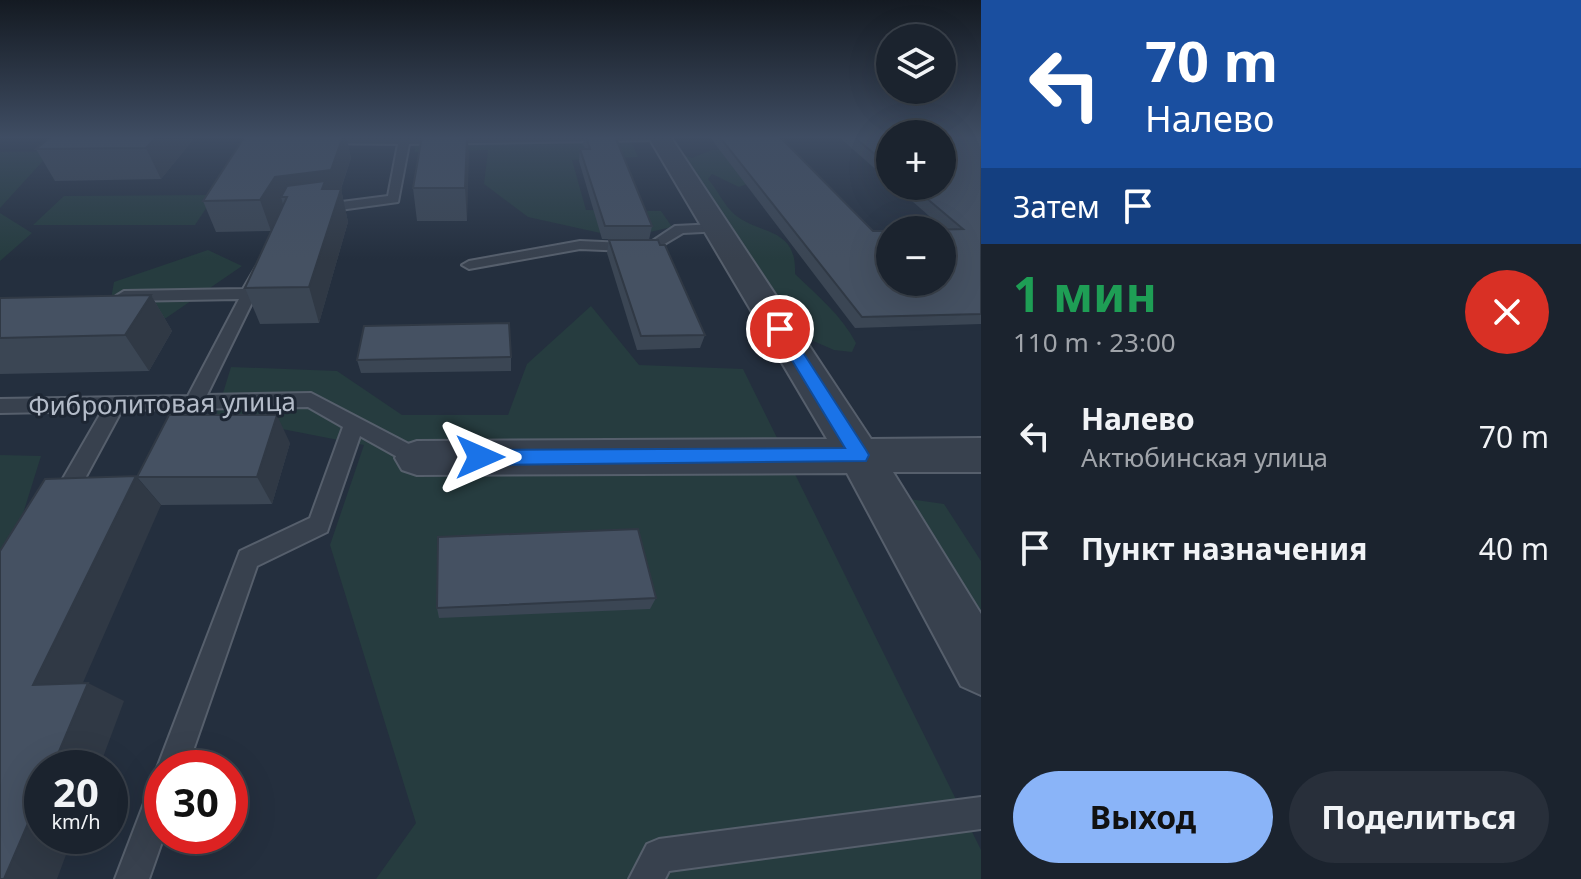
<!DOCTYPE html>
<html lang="ru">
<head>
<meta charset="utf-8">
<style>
	:root { --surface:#1b232e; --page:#282f3a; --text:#f1f3f6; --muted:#a0a4aa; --line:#39404a; --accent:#8ab4f8 }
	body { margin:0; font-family:"Noto Sans",sans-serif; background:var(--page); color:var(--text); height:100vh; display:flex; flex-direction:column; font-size:30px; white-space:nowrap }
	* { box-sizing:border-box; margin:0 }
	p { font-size:26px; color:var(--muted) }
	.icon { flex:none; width:44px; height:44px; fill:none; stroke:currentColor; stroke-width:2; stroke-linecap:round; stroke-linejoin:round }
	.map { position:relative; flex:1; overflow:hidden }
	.details { display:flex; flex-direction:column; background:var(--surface); width:600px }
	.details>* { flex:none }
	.top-card { background:#1a4fa0; color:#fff; overflow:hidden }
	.tools { position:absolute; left:876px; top:24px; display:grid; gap:16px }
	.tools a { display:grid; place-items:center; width:80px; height:80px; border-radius:50%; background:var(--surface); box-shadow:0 8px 32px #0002,0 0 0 2px var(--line); font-size:40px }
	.speed { position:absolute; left:24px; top:750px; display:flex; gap:16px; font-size:40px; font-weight:700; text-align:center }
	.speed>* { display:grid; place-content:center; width:104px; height:104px; border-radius:50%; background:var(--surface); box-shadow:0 8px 32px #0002,0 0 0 2px var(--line); line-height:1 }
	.speed small { font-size:20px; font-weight:400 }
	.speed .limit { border:12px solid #d22; background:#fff; color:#111 }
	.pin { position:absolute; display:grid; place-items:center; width:68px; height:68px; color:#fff; margin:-34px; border:4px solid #fff; border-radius:50%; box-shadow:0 2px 8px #0007 }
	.me { position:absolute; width:88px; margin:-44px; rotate:90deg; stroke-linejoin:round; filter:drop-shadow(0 0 6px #0008) }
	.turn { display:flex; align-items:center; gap:28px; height:168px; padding:0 32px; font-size:36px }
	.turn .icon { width:104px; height:104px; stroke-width:2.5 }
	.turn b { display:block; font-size:56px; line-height:68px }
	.then { display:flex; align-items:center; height:76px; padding:0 32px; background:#0003; gap:16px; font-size:30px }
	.round { display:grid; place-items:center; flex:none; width:84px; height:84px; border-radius:42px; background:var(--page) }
	.head { display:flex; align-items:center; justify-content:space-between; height:136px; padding:0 32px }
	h1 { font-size:48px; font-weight:700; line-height:60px; color:#1e9e55 }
	.cta { display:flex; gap:16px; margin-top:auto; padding:16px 32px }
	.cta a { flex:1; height:92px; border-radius:48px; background:var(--accent); color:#111; font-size:32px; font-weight:700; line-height:92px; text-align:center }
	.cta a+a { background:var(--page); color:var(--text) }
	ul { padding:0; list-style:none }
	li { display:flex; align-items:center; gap:24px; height:112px; padding:0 32px }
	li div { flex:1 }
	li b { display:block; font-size:30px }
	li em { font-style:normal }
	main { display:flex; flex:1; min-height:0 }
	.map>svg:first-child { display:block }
	.green { fill:#263c3f }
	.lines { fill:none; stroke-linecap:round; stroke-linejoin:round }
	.service-casing { stroke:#565f6c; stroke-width:4 }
	.minor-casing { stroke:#565f6c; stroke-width:4 }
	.service { fill:#38414e; fill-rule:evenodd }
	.minor { fill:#38414e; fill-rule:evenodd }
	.wall { fill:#3b4654 }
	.shaded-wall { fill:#303945 }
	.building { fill:#455162; stroke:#303945; stroke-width:2 }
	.route { fill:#1a73e8; stroke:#114b97; stroke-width:2 }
	.labels { text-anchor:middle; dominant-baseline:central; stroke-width:6; stroke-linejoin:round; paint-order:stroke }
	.street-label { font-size:26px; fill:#b4bcc9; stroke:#1d2633 }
</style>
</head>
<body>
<main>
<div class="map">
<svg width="981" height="879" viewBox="0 0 981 879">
	<rect width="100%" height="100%" fill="#242f3e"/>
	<!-- green -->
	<path class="green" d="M 631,140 L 638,157 L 572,160 L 586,210 L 661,211 L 672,227 L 623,238 L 528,217 L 484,184 L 488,150 L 415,152 L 414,143 Z
		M 712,150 L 724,150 L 747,184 L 739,187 L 712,174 L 708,179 C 717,189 724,205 734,214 C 760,236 797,226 795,274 C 818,296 842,316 856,343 L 852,352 L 834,350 L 802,336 L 660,155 L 674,151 L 692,158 Z
		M 52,151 L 0,208 L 0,152 Z
		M 215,195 L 195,225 L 33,225 L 64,196 Z
		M 0,213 L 32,233 L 0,261 Z
		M 208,250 L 242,266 L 166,318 L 107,321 L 114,282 Z
		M 591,306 L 639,365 L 743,369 L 981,850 L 981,879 L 376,879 L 416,823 L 330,545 L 364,445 L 216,416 L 231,367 L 337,371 L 402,415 L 508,415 L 527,364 Z
		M 0,455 L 41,456 L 2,581 L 0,580 Z
		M 895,497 L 944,504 L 981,561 L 981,636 Z"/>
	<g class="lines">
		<defs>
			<path id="service" d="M 664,137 L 659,140 L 409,144 L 398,202 L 318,213 L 312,209 L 318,205 L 388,196 L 398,144 L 316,143 L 315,141 L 320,138 Z
				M 717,224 L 722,225 L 722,231 L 683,233 L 651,252 L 580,249 L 469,269 L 462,265 L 469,261 L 580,241 L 648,244 L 675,226 Z
				M 261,266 L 268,270 L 207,395 L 311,393 L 424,452 L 427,458 L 424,464 L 410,464 L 360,436 L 327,532 L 257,566 L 187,768 L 162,768 L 162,779 L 157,768 L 240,551 L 310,518 L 343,427 L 308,407 L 122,410 L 69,508 L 61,510 L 53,508 L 50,501 L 102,411 L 0,413 L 0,399 L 188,396 L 239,299 L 124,301 L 116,296 L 124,291 L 243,289 L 256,267 Z
				M 162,780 L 164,836 L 149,879 L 115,879 L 151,785 Z
				M 981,797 L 981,829 L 669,871 L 665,879 L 629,879 L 647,844 L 659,839 Z"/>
			<path id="minor" d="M 648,136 L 670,136 L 871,439 L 981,438 L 981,472 L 893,472 L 981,614 L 981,695 L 961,686 L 847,473 L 417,475 L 402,470 L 395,458 L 402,446 L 417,441 L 827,439 Z"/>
		</defs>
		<!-- service casing -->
		<use href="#service" class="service-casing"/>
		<!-- minor casing -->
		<use href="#minor" class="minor-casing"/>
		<!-- service -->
		<use href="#service" class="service"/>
		<!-- minor -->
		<use href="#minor" class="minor"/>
	</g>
	<!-- wall -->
	<path class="wall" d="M 196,136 L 161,179 L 55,181 L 36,149 Z
		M 245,136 L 346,136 L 351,158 L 341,189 L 348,222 L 319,323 L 260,324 L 245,288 L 276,222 L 271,231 L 216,232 L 203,201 Z
		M 422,136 L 468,136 L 467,221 L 417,221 L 413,188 Z
		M 584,136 L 615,136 L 652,226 L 649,240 L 602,239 L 579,161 L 580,149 L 585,149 L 583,144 Z
		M 709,136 L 779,136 L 873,231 L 945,230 L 895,186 L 942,186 L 981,136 L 981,324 L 855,328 Z
		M 838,136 L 890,136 L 890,182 Z
		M 609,240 L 705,335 L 700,348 L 637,350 L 607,253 Z
		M 151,295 L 172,331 L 149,371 L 0,374 L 0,298 Z
		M 511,357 L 511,371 L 361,373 L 357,360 Z
		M 290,443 L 272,504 L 161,505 L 137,477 Z
		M 656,598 L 650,609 L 439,618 L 437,608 Z"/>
	<!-- shaded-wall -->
	<path class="shaded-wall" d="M 157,136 L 196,136 L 161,179 L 146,148 Z
		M 343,136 L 346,136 L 351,158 L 337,200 L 341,189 L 348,222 L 319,323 L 309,287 L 287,197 L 281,197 L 284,208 L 271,231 L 260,200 L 275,177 Z
		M 467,136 L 469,153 L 467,221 L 465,188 Z
		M 151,295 L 172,331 L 149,371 L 125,335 Z
		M 277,415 L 290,443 L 272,504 L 257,477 Z
		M 136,476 L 161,505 L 74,703 L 33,685 Z
		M 88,683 L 124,701 L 99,768 L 52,768 Z
		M 42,791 L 42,836 L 73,836 L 57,879 L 4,879 Z"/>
	<!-- building -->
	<path class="building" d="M 52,136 L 157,136 L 146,148 L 36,149 Z
		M 245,136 L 343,136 L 331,170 L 275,177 L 260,200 L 203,201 Z
		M 422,136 L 467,136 L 465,188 L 413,188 Z
		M 586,136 L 615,136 L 652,226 L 605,226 L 580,149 L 590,149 Z
		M 719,136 L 779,136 L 873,231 L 890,231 L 890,282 L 942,282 L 942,230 L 925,230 L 963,229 L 912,186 L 942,186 L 942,136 L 981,136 L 981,314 L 862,317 Z
		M 853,136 L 890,136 L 890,167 Z
		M 325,181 L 322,189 L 341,189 L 309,287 L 245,288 L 287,197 L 281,197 L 287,186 Z
		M 609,240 L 658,240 L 660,245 L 665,245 L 705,335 L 641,336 Z
		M 151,295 L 125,335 L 0,338 L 0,298 Z
		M 509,323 L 511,357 L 357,360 L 364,326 Z
		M 169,415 L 277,415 L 257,477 L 137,477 Z
		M 136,476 L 33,685 L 88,683 L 52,768 L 42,768 L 42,791 L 4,879 L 0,879 L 0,551 L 45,479 Z
		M 638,529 L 656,598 L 437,608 L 438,537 Z"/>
	<!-- sky -->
	<linearGradient id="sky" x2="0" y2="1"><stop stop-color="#141a22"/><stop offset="0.53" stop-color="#3f4d63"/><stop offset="1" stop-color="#3f4d63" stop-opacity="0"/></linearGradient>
	<rect width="981" height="259" fill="url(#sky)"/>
	<!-- route -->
	<path class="route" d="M 780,324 L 786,326 L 866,450 L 869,455 L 866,461 L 480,465 L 471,457 L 480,450 L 845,448 L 773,329 Z"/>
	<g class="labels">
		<!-- street labels -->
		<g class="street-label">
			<text transform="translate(162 403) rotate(-1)">Фибролитовая улица</text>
		</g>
	</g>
</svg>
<div class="tools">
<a><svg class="icon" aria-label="layers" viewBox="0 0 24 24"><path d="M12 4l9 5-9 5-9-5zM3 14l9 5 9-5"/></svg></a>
<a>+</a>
<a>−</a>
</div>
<div class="speed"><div>20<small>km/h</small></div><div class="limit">30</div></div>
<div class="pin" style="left:780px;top:329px;background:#d93025"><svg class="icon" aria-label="arrive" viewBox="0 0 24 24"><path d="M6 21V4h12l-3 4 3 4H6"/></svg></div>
<svg class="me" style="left:480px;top:457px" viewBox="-20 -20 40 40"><path d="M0-17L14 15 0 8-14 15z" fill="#1a73e8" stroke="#fff" stroke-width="4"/></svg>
</div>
<section class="details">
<div class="top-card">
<div class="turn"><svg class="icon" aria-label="left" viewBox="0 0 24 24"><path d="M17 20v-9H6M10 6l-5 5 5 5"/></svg><div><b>70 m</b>Налево</div></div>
<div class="then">Затем<svg class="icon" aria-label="arrive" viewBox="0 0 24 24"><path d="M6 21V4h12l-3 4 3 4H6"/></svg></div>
</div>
<div class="head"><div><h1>1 мин</h1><p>110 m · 23:00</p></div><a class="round" style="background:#d93025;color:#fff"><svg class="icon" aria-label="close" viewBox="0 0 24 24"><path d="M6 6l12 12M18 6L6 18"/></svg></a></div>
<ul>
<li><svg class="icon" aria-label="left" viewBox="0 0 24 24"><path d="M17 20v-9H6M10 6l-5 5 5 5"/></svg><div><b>Налево</b><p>Актюбинская улица</p></div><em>70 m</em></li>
<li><svg class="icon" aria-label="arrive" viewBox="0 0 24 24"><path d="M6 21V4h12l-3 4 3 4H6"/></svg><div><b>Пункт назначения</b></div><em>40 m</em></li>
</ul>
<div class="cta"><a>Выход</a><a>Поделиться</a></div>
</section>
</main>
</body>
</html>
